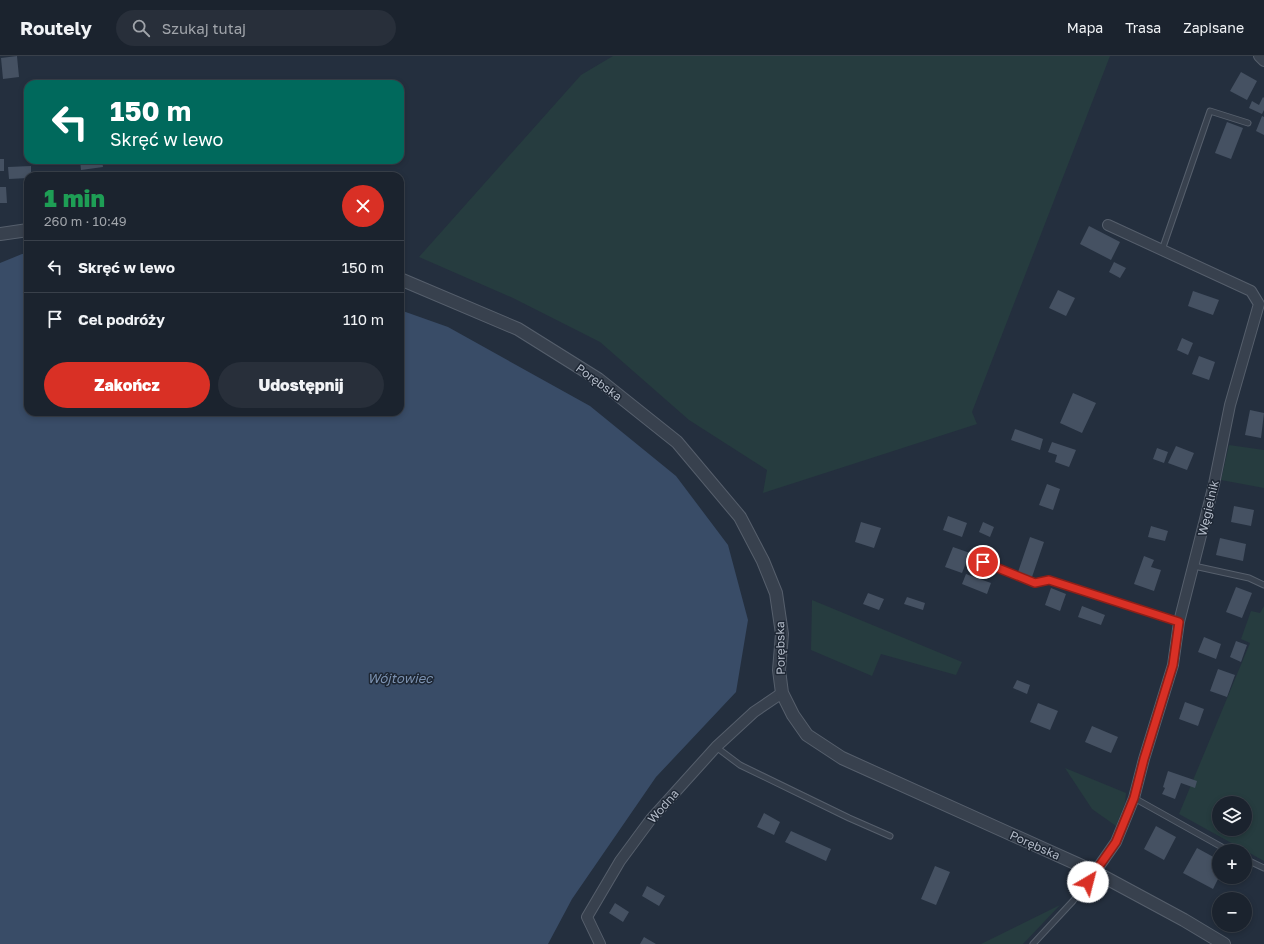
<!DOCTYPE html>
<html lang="pl">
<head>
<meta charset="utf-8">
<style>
	:root { --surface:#1b232e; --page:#282f3a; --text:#f1f3f6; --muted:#a0a4aa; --line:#39404a; --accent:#d93025 }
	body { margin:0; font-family:"Golos Text",sans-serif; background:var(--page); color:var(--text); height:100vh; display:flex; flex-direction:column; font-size:15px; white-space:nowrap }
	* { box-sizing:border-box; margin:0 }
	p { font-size:13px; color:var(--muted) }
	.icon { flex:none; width:22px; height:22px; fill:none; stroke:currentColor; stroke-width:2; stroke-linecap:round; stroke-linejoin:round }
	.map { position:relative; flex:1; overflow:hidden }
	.side { position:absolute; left:24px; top:116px; width:380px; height:244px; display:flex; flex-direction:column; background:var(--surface); border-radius:12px; box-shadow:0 2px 6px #0003,0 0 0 1px var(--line) }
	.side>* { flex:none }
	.hud { position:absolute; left:24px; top:24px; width:380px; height:84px; border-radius:12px; box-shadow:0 2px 6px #0003,0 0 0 1px var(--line); background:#00695c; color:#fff; overflow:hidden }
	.fabs { position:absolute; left:1212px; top:740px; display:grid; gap:8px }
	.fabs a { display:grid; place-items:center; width:40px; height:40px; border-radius:50%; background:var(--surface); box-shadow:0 2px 6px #0003,0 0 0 1px var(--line); font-size:20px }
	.pin { position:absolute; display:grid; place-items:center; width:34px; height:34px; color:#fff; margin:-17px; border:2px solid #fff; border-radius:50%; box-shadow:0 1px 4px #0007 }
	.me { position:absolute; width:44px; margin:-22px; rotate:37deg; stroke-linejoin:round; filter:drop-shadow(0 0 3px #0008) }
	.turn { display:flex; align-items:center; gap:14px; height:84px; padding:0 20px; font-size:18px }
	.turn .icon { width:52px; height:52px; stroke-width:2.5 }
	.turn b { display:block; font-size:28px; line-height:34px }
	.round { display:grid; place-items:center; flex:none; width:42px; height:42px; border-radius:21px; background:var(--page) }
	.overview { display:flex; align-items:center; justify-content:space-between; height:68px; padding:0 20px }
	h1 { font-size:24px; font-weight:800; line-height:30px; color:#1e9e55 }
	.action { display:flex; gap:8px; margin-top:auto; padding:8px 20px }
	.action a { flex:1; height:46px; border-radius:24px; background:var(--accent); color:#fff; font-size:16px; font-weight:800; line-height:46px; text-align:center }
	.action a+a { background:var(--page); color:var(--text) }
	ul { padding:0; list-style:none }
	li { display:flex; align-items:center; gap:12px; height:52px; padding:0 20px; border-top:1px solid var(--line) }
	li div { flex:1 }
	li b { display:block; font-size:15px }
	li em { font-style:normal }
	header { display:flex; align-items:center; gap:24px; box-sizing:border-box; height:56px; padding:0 20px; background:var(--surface); border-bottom:1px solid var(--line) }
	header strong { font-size:19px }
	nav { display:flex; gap:22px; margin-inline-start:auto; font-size:14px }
	.search { width:280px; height:36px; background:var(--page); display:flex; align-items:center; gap:10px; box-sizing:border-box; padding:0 14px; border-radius:22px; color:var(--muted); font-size:15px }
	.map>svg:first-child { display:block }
	.green { fill:#263c3f; fill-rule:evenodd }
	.water { fill:#394c67 }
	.building { fill:#455162 }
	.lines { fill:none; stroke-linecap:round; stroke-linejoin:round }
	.service-casing { stroke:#565f6c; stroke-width:7 }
	.minor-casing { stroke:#565f6c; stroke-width:12 }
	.tertiary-casing { stroke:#565f6c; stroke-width:14 }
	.service { stroke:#38414e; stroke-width:5 }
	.minor { stroke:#38414e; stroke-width:10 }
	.tertiary { stroke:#38414e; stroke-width:12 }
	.route-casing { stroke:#8d1f18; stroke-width:10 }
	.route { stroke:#d93025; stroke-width:7 }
	.labels { text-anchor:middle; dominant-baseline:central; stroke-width:3; stroke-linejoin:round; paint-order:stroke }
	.street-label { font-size:12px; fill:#b4bcc9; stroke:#1d2633 }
	.water-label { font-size:13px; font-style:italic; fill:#7c92b1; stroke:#1d2633 }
</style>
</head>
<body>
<header>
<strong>Routely</strong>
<div class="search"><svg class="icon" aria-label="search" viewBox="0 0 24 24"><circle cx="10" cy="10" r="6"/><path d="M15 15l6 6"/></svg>Szukaj tutaj</div>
<nav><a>Mapa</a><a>Trasa</a><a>Zapisane</a></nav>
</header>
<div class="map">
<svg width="1264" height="888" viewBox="0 0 1264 888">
	<rect width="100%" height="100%" fill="#242f3e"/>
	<!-- green -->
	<path class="green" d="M 613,0 L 1110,0 L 972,356 L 977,368 L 763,437 L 767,414 L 689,364 L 600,286 L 513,242 L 419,201 L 581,19 Z
		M 1229,389 L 1264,394 L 1264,432 L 1221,424 Z
		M 812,544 L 962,606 L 956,619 L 881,598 L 872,620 L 811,594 Z
		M 1264,550 L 1264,805 L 1179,758 L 1250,587 L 1241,583 L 1251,555 L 1260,557 ZM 1219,747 L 1245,747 L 1245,773 L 1219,773 Z
		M 1065,712 L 1126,737 L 1125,747 L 1116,770 L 1092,753 Z
		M 1060,849 L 1023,888 L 981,888 Z"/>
	<!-- water -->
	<path class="water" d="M 22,198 L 28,198 L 28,356 L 400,356 L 400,254 L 448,271 L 590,350 L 676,420 L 728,489 L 748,564 L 736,636 L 656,721 L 572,843 L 548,888 L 0,888 L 0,207 Z"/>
	<!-- building -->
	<path class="building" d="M 17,0 L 19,21 L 3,23 L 1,2 Z
		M 1241,16 L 1257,25 L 1247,44 L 1230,35 Z
		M 1263,41 L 1264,42 L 1264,54 L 1262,58 L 1249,52 L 1252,45 L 1259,49 Z
		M 1262,60 L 1264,61 L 1264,79 L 1256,75 Z
		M 1227,66 L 1243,72 L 1231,103 L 1215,97 Z
		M 0,103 L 4,103 L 4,115 L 0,115 Z
		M 80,104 L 102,104 L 103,111 L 81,114 Z
		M 31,110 L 31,120 L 28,120 L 28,122 L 9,123 L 8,111 Z
		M 123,115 L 124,120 L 101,120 L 101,117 Z
		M 0,131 L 6,131 L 7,147 L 0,147 Z
		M 28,137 L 28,146 L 24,147 L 23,138 Z
		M 1089,170 L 1120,186 L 1111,204 L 1080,188 Z
		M 1114,206 L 1126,212 L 1120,222 L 1109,216 Z
		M 1058,234 L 1075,242 L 1066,260 L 1049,252 Z
		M 1193,235 L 1219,244 L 1213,259 L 1188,250 Z
		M 1182,282 L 1193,287 L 1188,299 L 1177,294 Z
		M 1199,300 L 1215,306 L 1209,324 L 1192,318 Z
		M 1073,337 L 1096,347 L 1082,377 L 1060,367 Z
		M 1250,354 L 1264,357 L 1261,382 L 1245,379 Z
		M 1015,373 L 1043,383 L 1040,394 L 1011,384 Z
		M 1052,386 L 1076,394 L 1069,411 L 1055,406 L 1057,399 L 1048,396 Z
		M 1176,390 L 1194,397 L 1187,414 L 1168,407 Z
		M 1157,392 L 1168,396 L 1164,407 L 1153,403 Z
		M 1047,428 L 1060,433 L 1053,454 L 1039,449 Z
		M 1234,450 L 1254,454 L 1251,470 L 1231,466 Z
		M 948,460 L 967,467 L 962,481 L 943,474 Z
		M 861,466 L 881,472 L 874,492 L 855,486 Z
		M 983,466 L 994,471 L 990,481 L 979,476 Z
		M 1151,470 L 1168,475 L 1165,485 L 1148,481 Z
		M 1030,481 L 1044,486 L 1032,521 L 1018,516 Z
		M 1220,482 L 1246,488 L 1243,505 L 1216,499 Z
		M 953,491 L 970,497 L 962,517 L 945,511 Z
		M 1144,500 L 1154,504 L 1151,511 L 1161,514 L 1154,535 L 1134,528 Z
		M 966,518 L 991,527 L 987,538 L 962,528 Z
		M 1236,531 L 1252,537 L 1242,562 L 1226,556 Z
		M 1051,532 L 1066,538 L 1060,555 L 1045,549 Z
		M 868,537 L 884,543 L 879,554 L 863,548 Z
		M 907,541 L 925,547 L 923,554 L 904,548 Z
		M 1082,550 L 1105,559 L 1101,569 L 1078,561 Z
		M 1204,581 L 1221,588 L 1216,603 L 1198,596 Z
		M 1236,585 L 1247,589 L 1241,606 L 1230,601 Z
		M 1218,613 L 1235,619 L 1227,641 L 1210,635 Z
		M 1017,624 L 1030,629 L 1027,638 L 1013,632 Z
		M 1185,646 L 1204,653 L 1198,670 L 1179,663 Z
		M 1038,647 L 1058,655 L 1050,674 L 1030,666 Z
		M 1092,670 L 1118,681 L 1111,697 L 1085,686 Z
		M 1168,715 L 1197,725 L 1195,732 L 1181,727 L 1175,743 L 1162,738 L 1165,732 L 1163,731 Z
		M 764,757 L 780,766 L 774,779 L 757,771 Z
		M 1156,770 L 1176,781 L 1164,804 L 1144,793 Z
		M 791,775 L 831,793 L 826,805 L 785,786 Z
		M 1197,792 L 1219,804 L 1219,821 L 1213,833 L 1183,817 Z
		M 935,810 L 950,816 L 936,849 L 921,843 Z
		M 647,830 L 665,840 L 659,850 L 642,840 Z
		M 615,847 L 629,856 L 623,866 L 609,857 Z
		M 644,881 L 656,888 L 640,888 Z"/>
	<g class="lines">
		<defs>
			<path id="service" d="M 1162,194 L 1210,55 L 1248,67
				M 983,505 L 1035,527 L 1049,524 L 1179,566
				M 1194,510 L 1249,522 L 1264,529
				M 716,691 L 740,709 L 849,762 L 890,780
				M 1134,742 L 1229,795
				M 1245,803 L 1264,812
				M 1033,888 L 1073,845 L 1095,816"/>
			<path id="minor" d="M 1259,0 L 1264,5
				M 1095,816 L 1116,786 L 1134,742 L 1144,703 L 1173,609 L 1179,566 L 1214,428 L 1230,349 L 1259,248 L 1251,235 L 1108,169
				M 600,888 L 587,861 L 620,805 L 651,763 L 716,691 L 754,656 L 782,637"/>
			<path id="tertiary" d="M 0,178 L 28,174
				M 400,223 L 518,273 L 598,323 L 677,386 L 740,461 L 763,505 L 776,537 L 782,578 L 779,614 L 782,637 L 793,659 L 807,679 L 842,702 L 1095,816 L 1184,864 L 1224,888"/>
		</defs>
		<!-- service casing -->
		<use href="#service" class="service-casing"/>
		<!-- minor casing -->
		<use href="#minor" class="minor-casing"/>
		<!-- tertiary casing -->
		<use href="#tertiary" class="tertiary-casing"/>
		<!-- service -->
		<use href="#service" class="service"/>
		<!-- minor -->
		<use href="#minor" class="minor"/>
		<!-- tertiary -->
		<use href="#tertiary" class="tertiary"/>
	</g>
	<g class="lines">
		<defs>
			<path id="route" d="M 983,506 L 1035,527 L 1049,524 L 1179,566 L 1173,609 L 1144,703 L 1134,742 L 1116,786 L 1088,826"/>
		</defs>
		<!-- route casing -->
		<use href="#route" class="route-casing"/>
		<!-- route -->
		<use href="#route" class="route"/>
	</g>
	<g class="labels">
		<!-- street labels -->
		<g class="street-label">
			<text transform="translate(599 326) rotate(36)">Porębska</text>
			<text transform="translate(1208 452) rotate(-77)">Węgielnik</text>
			<text transform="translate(780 592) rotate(-91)">Porębska</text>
			<text transform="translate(663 750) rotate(-49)">Wodna</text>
			<text transform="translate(1035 789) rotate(24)">Porębska</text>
		</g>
		<!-- water labels -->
		<g class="water-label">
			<text x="400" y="622">Wójtowiec</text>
		</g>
	</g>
</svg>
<div class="fabs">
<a><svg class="icon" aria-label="layers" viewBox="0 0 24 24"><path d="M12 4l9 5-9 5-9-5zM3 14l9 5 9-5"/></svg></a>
<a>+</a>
<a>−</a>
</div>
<div class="pin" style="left:983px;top:506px;background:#d93025"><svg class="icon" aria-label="arrive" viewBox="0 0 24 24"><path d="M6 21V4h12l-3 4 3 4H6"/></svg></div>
<svg class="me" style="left:1088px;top:826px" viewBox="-20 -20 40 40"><circle r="19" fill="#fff"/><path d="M0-13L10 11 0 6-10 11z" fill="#d93025"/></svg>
<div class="hud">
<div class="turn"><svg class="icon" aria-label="left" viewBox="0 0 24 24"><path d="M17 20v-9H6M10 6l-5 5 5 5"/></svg><div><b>150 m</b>Skręć w lewo</div></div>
</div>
<section class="side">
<div class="overview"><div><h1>1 min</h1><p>260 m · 10:49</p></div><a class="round" style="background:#d93025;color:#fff"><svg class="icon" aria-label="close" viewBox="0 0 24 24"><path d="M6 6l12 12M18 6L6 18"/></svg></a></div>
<ul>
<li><svg class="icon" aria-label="left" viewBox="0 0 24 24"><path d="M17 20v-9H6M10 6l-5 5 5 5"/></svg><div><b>Skręć w lewo</b></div><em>150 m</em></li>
<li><svg class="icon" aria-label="arrive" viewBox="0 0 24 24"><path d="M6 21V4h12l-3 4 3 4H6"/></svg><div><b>Cel podróży</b></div><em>110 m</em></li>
</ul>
<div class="action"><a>Zakończ</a><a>Udostępnij</a></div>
</section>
</div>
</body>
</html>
